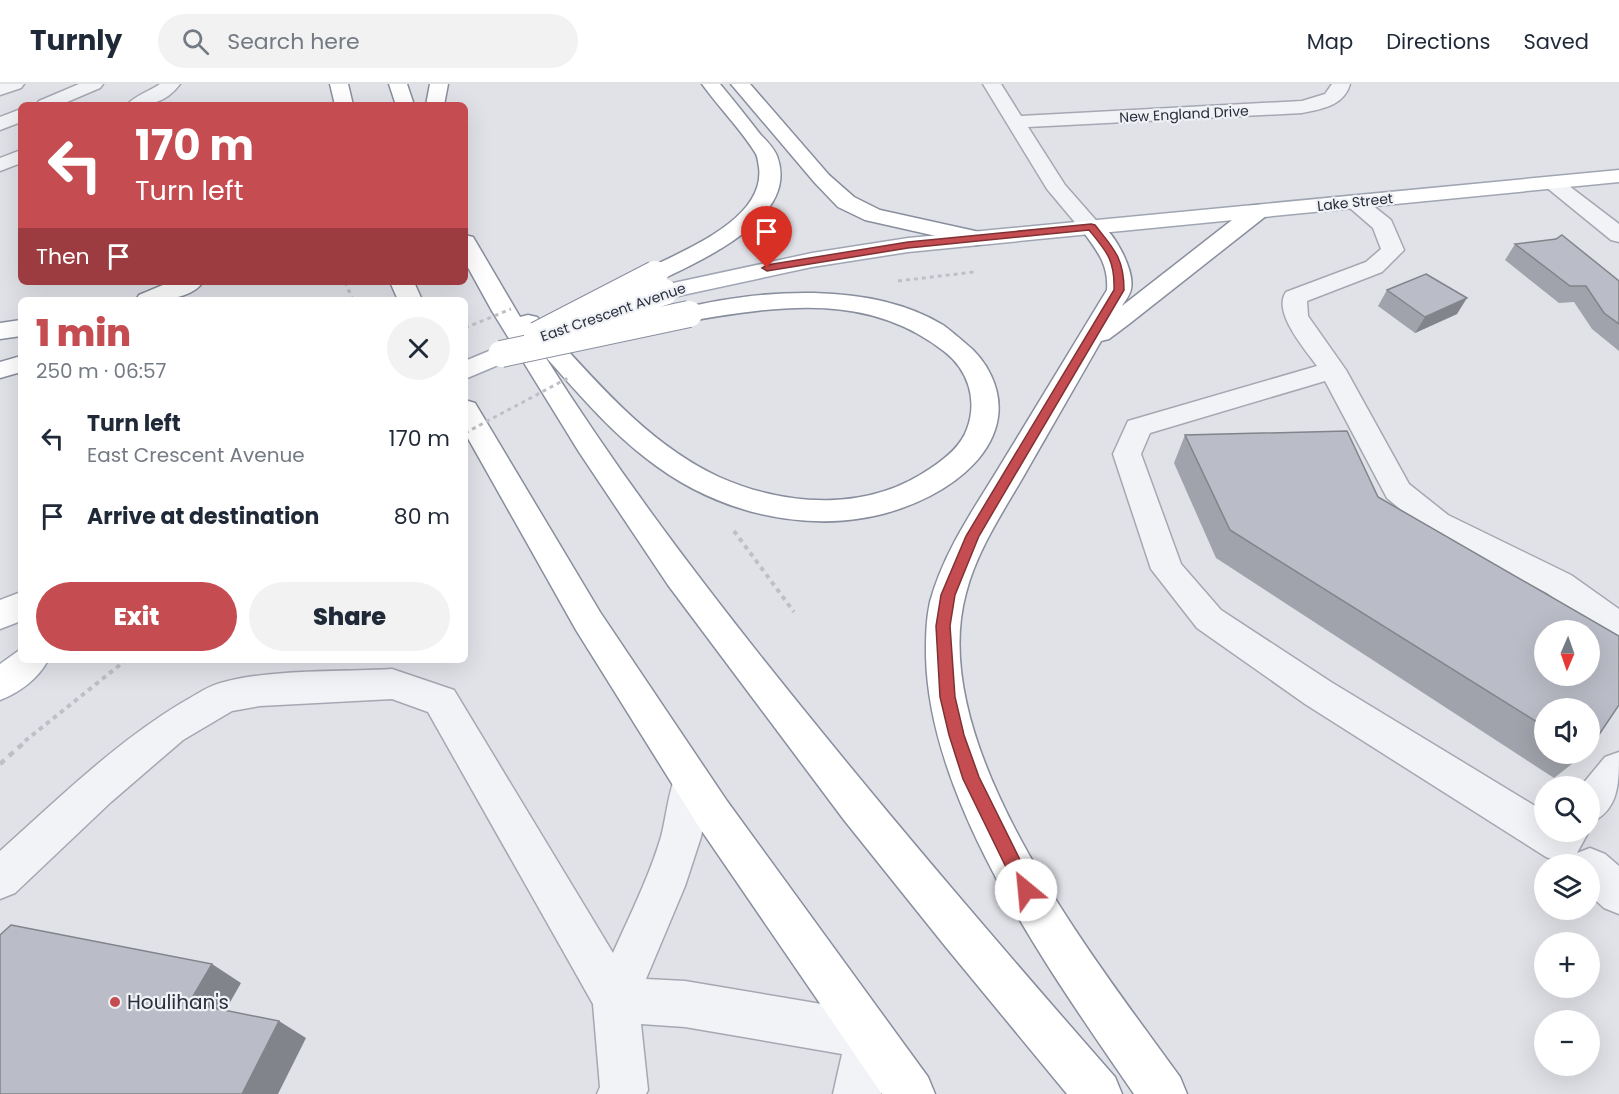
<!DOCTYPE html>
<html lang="en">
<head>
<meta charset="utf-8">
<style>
	:root { --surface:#fff; --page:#f2f2f3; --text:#1f2937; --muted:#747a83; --line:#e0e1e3; --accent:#c54c50 }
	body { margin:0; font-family:Poppins,sans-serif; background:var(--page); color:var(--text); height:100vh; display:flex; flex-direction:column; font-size:22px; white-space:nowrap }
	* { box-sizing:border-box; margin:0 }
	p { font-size:20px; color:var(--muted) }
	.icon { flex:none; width:33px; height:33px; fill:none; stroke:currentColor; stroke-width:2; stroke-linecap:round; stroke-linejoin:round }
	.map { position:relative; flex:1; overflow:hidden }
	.details { position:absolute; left:18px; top:213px; width:450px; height:366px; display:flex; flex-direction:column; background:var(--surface); border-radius:9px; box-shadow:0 6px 24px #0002 }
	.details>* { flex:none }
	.hud { position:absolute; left:18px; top:18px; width:450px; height:183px; border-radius:9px; box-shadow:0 6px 24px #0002; background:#c54c50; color:#fff; overflow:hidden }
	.needle { width:39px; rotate:182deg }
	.tools { position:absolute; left:1534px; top:536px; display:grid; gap:12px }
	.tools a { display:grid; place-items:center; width:66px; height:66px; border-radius:50%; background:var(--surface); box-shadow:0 6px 24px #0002; font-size:30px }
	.pin { position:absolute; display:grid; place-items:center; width:51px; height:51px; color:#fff; margin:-62px -26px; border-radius:50% 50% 50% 0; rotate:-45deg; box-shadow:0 0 6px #0007 }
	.pin .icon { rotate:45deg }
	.me { position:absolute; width:66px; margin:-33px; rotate:332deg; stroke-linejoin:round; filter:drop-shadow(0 0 4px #0008) }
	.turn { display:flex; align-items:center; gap:21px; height:126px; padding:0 18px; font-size:27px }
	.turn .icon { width:78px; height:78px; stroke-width:2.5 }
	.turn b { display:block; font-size:42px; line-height:51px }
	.then { display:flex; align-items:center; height:57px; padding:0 18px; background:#0003; gap:12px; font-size:22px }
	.round { display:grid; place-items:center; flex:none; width:63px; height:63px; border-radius:32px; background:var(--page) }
	.overview { display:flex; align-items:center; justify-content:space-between; height:102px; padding:0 18px }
	h1 { font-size:36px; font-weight:800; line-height:45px; color:var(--accent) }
	.button { display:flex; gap:12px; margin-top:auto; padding:12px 18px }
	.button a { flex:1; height:69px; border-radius:36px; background:var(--accent); color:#fff; font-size:24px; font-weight:800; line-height:69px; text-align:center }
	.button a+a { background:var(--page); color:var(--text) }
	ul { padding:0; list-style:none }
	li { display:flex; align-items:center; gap:18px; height:78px; padding:0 18px }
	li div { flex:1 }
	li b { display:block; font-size:22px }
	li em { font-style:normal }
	header { display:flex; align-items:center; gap:36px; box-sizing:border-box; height:84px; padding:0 30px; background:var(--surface); border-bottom:2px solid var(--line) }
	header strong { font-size:28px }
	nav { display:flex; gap:33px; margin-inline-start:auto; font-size:21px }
	.search { width:420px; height:54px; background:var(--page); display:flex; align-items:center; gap:15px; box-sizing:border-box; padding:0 21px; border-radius:33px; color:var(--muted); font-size:22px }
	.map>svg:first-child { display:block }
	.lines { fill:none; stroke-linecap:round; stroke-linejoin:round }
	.minor-casing { stroke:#a5a8b2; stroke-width:3 }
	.major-casing { stroke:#a0a5b3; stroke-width:3 }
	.highway-casing { stroke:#888e9d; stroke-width:3 }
	.path-far2 { stroke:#bec0c6; stroke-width:3; stroke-dasharray:4 4; stroke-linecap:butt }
	.path-far1 { stroke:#bec0c6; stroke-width:4; stroke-dasharray:4.5 4.5; stroke-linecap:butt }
	.path { stroke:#bec0c6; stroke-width:4.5; stroke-dasharray:6 6; stroke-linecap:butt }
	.minor { fill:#f2f3f6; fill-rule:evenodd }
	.major { fill:#fff; fill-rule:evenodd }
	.highway { fill:#fff; fill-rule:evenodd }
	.major-bridge-casing { stroke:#a0a5b3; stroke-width:28; stroke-linecap:butt }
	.highway-bridge-casing { stroke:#888e9d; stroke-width:28; stroke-linecap:butt }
	.path-bridge { stroke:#bec0c6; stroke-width:3; stroke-dasharray:4 4; stroke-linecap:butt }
	.major-bridge { stroke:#fff; stroke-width:26 }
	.highway-bridge { stroke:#fff; stroke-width:26 }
	.wall { fill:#a0a3ab }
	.shaded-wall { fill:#82848b }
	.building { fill:#babdc7; stroke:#82848b; stroke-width:1.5; fill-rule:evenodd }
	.route { fill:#c54c50; stroke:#803134; stroke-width:1.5 }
	.poi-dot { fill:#c54c50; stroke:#eff1f5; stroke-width:2 }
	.labels { text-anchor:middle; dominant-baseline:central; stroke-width:4.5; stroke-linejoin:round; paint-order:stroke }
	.far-street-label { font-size:14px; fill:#292e3e; stroke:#eff1f5 }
	.near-poi-label { font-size:20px; fill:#292e3e; stroke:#eff1f5; text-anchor:start }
</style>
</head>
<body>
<header>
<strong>Turnly</strong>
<div class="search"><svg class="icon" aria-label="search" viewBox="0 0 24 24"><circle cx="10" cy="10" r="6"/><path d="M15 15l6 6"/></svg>Search here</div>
<nav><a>Map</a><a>Directions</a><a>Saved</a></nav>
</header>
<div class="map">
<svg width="1619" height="1010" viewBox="0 0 1619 1010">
	<rect width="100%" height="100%" fill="#e0e2e8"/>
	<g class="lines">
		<defs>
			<path id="minor" d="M 0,0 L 24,0 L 21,4 L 0,11 Z
				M 79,0 L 103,0 L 100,4 L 60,21 L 36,21 L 39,17 Z
				M 160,0 L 180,0 C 165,20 149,21 127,21 C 134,12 150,7 160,0 Z
				M 983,0 L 1001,0 L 1021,32 L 1302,17 L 1325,10 L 1332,0 L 1350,0 C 1344,22 1321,25 1302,29 L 1028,43 L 1065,101 L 1102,143 L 1099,148 L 1091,150 L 1083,148 L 1047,105 Z
				M 21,25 L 21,38 L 0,46 L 0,33 Z
				M 21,66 L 21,79 L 0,87 L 0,74 Z
				M 1553,93 L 1560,95 L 1619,140 L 1619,158 L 1611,156 L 1546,103 L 1543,99 L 1546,95 Z
				M 1354,112 L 1362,113 L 1391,136 L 1404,166 L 1382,188 L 1307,217 L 1308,232 L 1346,286 L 1409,400 L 1448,431 L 1571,491 L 1619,525 L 1619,557 L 1607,553 L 1547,509 L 1426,447 L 1387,414 L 1325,297 L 1150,349 L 1141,370 L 1181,480 L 1221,526 L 1331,598 L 1545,728 L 1545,747 L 1589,747 L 1577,769 L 1590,764 L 1605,770 L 1619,782 L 1619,830 L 1604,824 L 1590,811 L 1590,780 L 1571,780 L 1574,773 L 1560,778 L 1546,773 L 1305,620 L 1197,544 L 1151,485 L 1113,370 L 1128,337 L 1317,282 C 1305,265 1272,228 1286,208 L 1366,178 L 1381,165 L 1373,144 L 1343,118 L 1346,113 Z
				M 392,585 L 454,606 L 613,869 C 630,831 649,793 661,753 C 667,730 668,707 678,686 L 692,680 L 706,686 L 711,698 L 701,753 L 685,802 L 646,895 L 685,897 L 869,928 L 885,935 L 892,951 L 881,1010 L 833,1010 L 842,970 L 685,943 L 641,940 L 648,1006 L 646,1010 L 597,1010 L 600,1003 L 593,920 L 428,628 L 392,615 L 260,622 L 232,627 L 183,656 L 111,718 L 15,809 L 0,815 L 0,767 C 58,715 116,658 183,618 C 196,611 209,601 224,598 C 273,585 341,588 392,585 Z
				M 1619,668 C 1619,700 1619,726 1590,739 L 1590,702 L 1581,702 L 1605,673 Z"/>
			<path id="major" d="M 1619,86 L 1619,98 L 908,168 L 812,183 L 664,215 L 656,213 L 652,208 L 656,203 L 664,201 L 812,169 L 908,154 Z
				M 501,262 L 510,264 L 514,270 L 510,276 L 465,295 L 465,277 Z
				M 21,508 L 21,537 L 0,545 L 0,516 Z
				M 21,565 L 21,576 L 48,576 C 39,594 19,609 0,616 L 0,580 Z"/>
			<path id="highway" d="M 330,0 L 348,0 L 353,21 L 335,21 Z
				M 389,0 L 407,0 L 414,21 L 396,21 Z
				M 430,0 L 448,0 L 444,21 L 426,21 Z
				M 702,0 L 720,0 C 734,17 747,33 760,50 C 766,56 774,64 777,72 C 800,133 705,174 663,195 L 655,197 L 647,195 L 643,190 L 647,185 C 684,166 766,135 759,83 C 758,78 758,74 756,70 C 741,45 719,24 702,0 Z
				M 731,0 L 750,0 L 829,91 L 854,113 L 880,126 L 984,149 L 987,154 L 984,159 L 976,161 L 865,136 L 838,123 L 815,99 Z
				M 1258,121 L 1266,122 L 1269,127 L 1266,132 L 1129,240 L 1109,255 L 1101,257 C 1075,303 1048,349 1022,395 C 1001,431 977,467 966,509 C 924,662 1095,875 1180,993 L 1187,1010 L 1134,1010 C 1052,890 929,721 926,572 C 926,553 926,536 930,518 C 944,466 976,422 1003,377 C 1038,320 1072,263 1107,206 C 1109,178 1095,165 1080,143 L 1083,138 C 1088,137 1093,136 1097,138 C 1114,146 1135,187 1131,205 C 1130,211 1125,217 1122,222 L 1250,122 Z
				M 465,151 L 473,153 L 476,158 L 520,233 L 528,231 L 537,233 C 591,291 645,359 719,393 C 787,423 868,428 931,384 C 946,374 961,362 967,345 C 978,316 968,286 945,268 C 868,207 779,222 689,237 L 680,235 L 677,230 L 680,225 C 759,205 871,197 943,241 C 950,246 958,253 965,259 C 987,276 1002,305 998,333 C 993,369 961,396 930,412 C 838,459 726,437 647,375 C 608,345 576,307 544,271 C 627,403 723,527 821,647 C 917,765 1015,879 1115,993 L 1122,1010 L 1067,1010 L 945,862 L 844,736 L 668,501 L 579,368 L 492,227 L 465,178 Z
				M 170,198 L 203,198 C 190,217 156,216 136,216 L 139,211 Z
				M 390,198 L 414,198 L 422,216 L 398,216 Z
				M 21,236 L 21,252 L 0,255 L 0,239 Z
				M 21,272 L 21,288 L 0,294 L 0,278 Z
				M 465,316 L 475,319 L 600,528 L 727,717 L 928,993 L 935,1010 L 882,1010 L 699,743 L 576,546 L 465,349 Z"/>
		</defs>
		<!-- minor casing -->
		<use href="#minor" class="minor-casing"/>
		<!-- major casing -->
		<use href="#major" class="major-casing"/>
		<!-- highway casing -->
		<use href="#highway" class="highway-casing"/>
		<!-- path-far2 -->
		<path class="path-far2" d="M 898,197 L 974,188
			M 345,198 L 353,216"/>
		<!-- path-far1 -->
		<path class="path-far1" d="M 734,447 L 794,528
			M 25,657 L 126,576"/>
		<!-- path -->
		<path class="path" d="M 0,680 L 27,656"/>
		<!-- minor -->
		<use href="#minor" class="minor"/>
		<!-- major -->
		<use href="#major" class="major"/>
		<!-- highway -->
		<use href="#highway" class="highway"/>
		<defs>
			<path id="major-bridge" d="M 575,239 L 664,208"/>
			<path id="highway-bridge" d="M 537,251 L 655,190
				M 501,270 L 689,230"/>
		</defs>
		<!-- major-bridge casing -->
		<use href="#major-bridge" class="major-bridge-casing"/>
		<!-- highway-bridge casing -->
		<use href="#highway-bridge" class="highway-bridge-casing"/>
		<!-- path-bridge -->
		<path class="path-bridge" d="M 465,244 L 511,225
			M 465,349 L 568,294"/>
		<!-- major-bridge -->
		<use href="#major-bridge" class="major-bridge"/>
		<!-- highway-bridge -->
		<use href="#highway-bridge" class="highway-bridge"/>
	</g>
	<!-- wall -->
	<path class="wall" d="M 1515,160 L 1619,197 L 1619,267 L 1592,245 L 1574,218 L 1559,219 L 1505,176 Z
		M 1387,206 L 1457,230 L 1415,249 L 1378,222 Z
		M 1185,351 L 1378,413 L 1545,624 L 1545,669 L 1586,669 L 1554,694 L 1216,474 L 1174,379 Z"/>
	<!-- shaded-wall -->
	<path class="shaded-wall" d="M 1467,214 L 1457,230 L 1415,249 L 1425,233 Z
		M 212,880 L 241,899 L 220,936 L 189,919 Z
		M 279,937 L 306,954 L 278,1010 L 242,1010 Z"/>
	<!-- building -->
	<path class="building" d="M 1562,151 L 1619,197 L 1619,240 L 1604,229 L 1586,202 L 1570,202 L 1515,160 L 1556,155 Z
		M 1426,190 L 1467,214 L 1425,233 L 1387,206 Z
		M 1347,347 L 1378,413 L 1619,552 L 1619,621 L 1590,664 L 1590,624 L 1545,624 L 1545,643 L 1230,446 L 1185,351 ZM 1545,546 L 1590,546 L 1590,591 L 1545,591 Z
		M 11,841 L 212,880 L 189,919 L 279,937 L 242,1010 L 0,1010 L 0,851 Z"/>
	<!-- route -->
	<path class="route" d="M 1091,140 L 1095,141 C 1114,165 1124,174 1124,206 L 979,452 L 955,511 L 950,542 L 955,613 L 964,651 L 979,693 L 1035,806 L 1033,812 L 1026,815 L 1020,812 L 963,695 L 949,651 L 940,613 L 936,542 L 941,511 L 966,452 L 1114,206 C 1115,176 1107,168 1089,146 L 908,164 L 767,187 L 762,184 L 767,181 L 908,158 Z"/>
	<!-- markers -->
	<circle class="poi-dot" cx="115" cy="918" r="6"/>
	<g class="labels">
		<!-- far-street labels -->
		<g class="far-street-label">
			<text transform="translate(1184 30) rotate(-3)">New England Drive</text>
			<text transform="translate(1355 118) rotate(-6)">Lake Street</text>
			<text transform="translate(613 228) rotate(-19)">East Crescent Avenue</text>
		</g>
		<!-- near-poi labels -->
		<g class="near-poi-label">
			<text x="127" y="918">Houlihan's</text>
		</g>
	</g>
</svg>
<div class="tools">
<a><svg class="needle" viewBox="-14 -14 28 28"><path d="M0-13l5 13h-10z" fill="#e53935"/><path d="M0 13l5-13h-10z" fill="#747a83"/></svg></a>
<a><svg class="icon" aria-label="sound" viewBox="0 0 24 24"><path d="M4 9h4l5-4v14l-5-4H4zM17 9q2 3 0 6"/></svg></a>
<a><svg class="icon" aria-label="search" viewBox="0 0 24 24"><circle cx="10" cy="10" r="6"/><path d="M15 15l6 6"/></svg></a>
<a><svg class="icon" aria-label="layers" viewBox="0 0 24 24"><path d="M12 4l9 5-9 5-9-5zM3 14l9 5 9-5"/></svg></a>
<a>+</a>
<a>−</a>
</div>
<div class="pin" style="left:767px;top:184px;background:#d93025"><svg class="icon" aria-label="arrive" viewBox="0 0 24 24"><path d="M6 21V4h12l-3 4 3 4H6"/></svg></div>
<svg class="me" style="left:1026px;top:806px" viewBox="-20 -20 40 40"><circle r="19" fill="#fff"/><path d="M0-13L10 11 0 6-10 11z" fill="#c54c50"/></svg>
<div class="hud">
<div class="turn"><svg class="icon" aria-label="left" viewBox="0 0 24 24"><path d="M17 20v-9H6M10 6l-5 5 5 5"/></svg><div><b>170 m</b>Turn left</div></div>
<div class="then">Then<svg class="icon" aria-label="arrive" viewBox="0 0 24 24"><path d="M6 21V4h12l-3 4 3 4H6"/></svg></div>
</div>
<section class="details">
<div class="overview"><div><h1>1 min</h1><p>250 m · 06:57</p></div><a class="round"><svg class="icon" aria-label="close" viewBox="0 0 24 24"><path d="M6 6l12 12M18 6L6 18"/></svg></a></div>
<ul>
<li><svg class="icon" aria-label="left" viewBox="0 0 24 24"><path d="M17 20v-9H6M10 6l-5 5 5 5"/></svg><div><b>Turn left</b><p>East Crescent Avenue</p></div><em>170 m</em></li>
<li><svg class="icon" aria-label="arrive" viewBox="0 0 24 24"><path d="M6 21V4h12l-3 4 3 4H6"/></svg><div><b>Arrive at destination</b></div><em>80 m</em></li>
</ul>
<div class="button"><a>Exit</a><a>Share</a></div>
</section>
</div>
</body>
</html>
